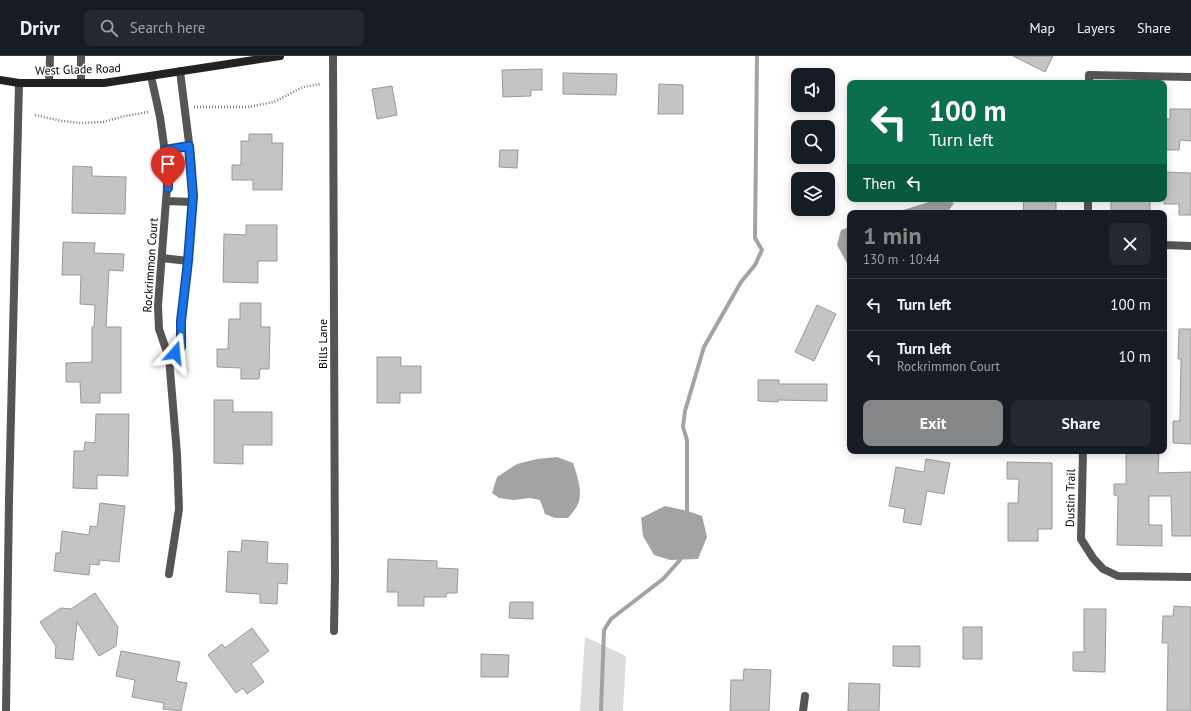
<!DOCTYPE html>
<html lang="en">
<head>
<meta charset="utf-8">
<style>
	:root { --surface:#171b24; --page:#242831; --text:#f1f3f6; --muted:#9ea1a6; --line:#363941; --accent:#858687 }
	body { margin:0; font-family:"PT Sans",sans-serif; background:var(--page); color:var(--text); height:100vh; display:flex; flex-direction:column; font-size:15px; white-space:nowrap }
	* { box-sizing:border-box; margin:0 }
	p { font-size:13px; color:var(--muted) }
	.icon { flex:none; width:22px; height:22px; fill:none; stroke:currentColor; stroke-width:2; stroke-linecap:round; stroke-linejoin:round }
	.map { position:relative; flex:1; overflow:hidden }
	.details { position:absolute; left:847px; top:154px; width:320px; height:244px; display:flex; flex-direction:column; background:var(--surface); border-radius:8px; box-shadow:0 2px 10px #0003 }
	.details>* { flex:none }
	.banner { position:absolute; left:847px; top:24px; width:320px; height:122px; border-radius:8px; box-shadow:0 2px 10px #0003; background:#0b6e4f; color:#fff; overflow:hidden }
	.buttons { position:absolute; left:791px; top:12px; display:grid; gap:8px }
	.buttons a { display:grid; place-items:center; width:44px; height:44px; border-radius:8px; background:var(--surface); box-shadow:0 2px 10px #0003; font-size:20px }
	.pin { position:absolute; display:grid; place-items:center; width:34px; height:34px; color:#fff; margin:-41px -17px; border-radius:50% 50% 50% 0; rotate:-45deg; box-shadow:0 0 4px #0007 }
	.pin .icon { rotate:45deg }
	.me { position:absolute; width:44px; margin:-22px; rotate:18deg; stroke-linejoin:round; filter:drop-shadow(0 0 3px #0008) }
	.turn { display:flex; align-items:center; gap:14px; height:84px; padding:0 16px; font-size:18px }
	.turn .icon { width:52px; height:52px; stroke-width:2.5 }
	.turn b { display:block; font-size:28px; line-height:34px }
	.then { display:flex; align-items:center; height:38px; padding:0 16px; background:#0003; gap:8px; font-size:15px }
	.round { display:grid; place-items:center; flex:none; width:42px; height:42px; border-radius:8px; background:var(--page) }
	.head { display:flex; align-items:center; justify-content:space-between; height:68px; padding:0 16px }
	h1 { font-size:24px; font-weight:700; line-height:30px; color:var(--accent) }
	.primary-button { display:flex; gap:8px; margin-top:auto; padding:8px 16px }
	.primary-button a { flex:1; height:46px; border-radius:8px; background:var(--accent); color:#fff; font-size:16px; font-weight:700; line-height:46px; text-align:center }
	.primary-button a+a { background:var(--page); color:var(--text) }
	ul { padding:0; list-style:none }
	li { display:flex; align-items:center; gap:12px; height:52px; padding:0 16px; border-top:1px solid var(--line) }
	li div { flex:1 }
	li b { display:block; font-size:15px }
	li em { font-style:normal }
	header { display:flex; align-items:center; gap:24px; box-sizing:border-box; height:56px; padding:0 20px; background:var(--surface); border-bottom:1px solid var(--line) }
	header strong { font-size:19px }
	nav { display:flex; gap:22px; margin-inline-start:auto; font-size:14px }
	.search { width:280px; height:36px; background:var(--page); display:flex; align-items:center; gap:10px; box-sizing:border-box; padding:0 14px; border-radius:8px; color:var(--muted); font-size:15px }
	.map>svg:first-child { display:block }
	.green { fill:#dcdcdc }
	.water { fill:#a3a3a3 }
	.lines { fill:none; stroke-linecap:round; stroke-linejoin:round }
	.stream { stroke:#a3a3a3; stroke-width:4 }
	.building { fill:#c4c4c4; stroke:#999 }
	.path { stroke:#777; stroke-width:2.5; stroke-dasharray:1 2; stroke-linecap:butt }
	.minor { stroke:#555; stroke-width:8 }
	.secondary { stroke:#222; stroke-width:8 }
	.route-casing { stroke:#114b97; stroke-width:10 }
	.route { stroke:#1a73e8; stroke-width:7 }
	.labels { text-anchor:middle; dominant-baseline:central; stroke-width:3; stroke-linejoin:round; paint-order:stroke }
	.street-label { font-size:12px; fill:#000; stroke:#fff }
</style>
</head>
<body>
<header>
<strong>Drivr</strong>
<div class="search"><svg class="icon" aria-label="search" viewBox="0 0 24 24"><circle cx="10" cy="10" r="6"/><path d="M15 15l6 6"/></svg>Search here</div>
<nav><a>Map</a><a>Layers</a><a>Share</a></nav>
</header>
<div class="map">
<svg width="1191" height="655" viewBox="0 0 1191 655">
	<rect width="100%" height="100%" fill="#fff"/>
	<!-- green -->
	<path class="green" d="M 585,581 L 626,600 L 623,655 L 580,655 Z"/>
	<!-- water -->
	<path class="water" d="M 939,143 L 954,147 L 947,157 L 893,157 Z
		M 850,171 L 850,209 L 847,207 L 837,189 L 841,174 Z
		M 557,401 L 573,407 C 577,419 583,435 578,448 C 576,453 571,458 568,462 L 555,462 L 545,458 L 540,444 L 530,442 L 514,444 L 499,442 L 492,437 L 497,421 L 517,408 L 537,403 Z
		M 665,450 L 688,455 L 702,460 L 707,481 L 698,503 L 670,504 L 654,499 L 643,480 L 641,462 Z"/>
	<g class="lines">
		<!-- stream -->
		<path class="stream" d="M 687,460 L 687,384 L 683,371 L 685,355 L 704,291 L 741,226 L 755,209 L 762,194 L 755,182 L 757,0
			M 601,655 L 604,574 L 611,563 L 663,523 L 680,504 L 680,500"/>
	</g>
	<!-- building -->
	<path class="building" d="M 1013,0 L 1053,0 L 1045,16 Z
		M 542,13 L 542,34 L 531,34 L 531,40 L 503,41 L 502,14 Z
		M 563,17 L 617,18 L 616,39 L 563,38 Z
		M 659,28 L 683,29 L 683,58 L 658,58 Z
		M 392,30 L 397,59 L 377,63 L 372,33 Z
		M 1170,53 L 1191,53 L 1191,85 L 1180,84 L 1179,94 L 1164,94 L 1164,63 L 1170,63 Z
		M 249,78 L 272,78 L 272,87 L 283,87 L 282,134 L 253,134 L 253,124 L 232,124 L 232,109 L 241,109 L 241,85 L 249,85 Z
		M 500,94 L 518,94 L 517,112 L 499,111 Z
		M 73,110 L 92,111 L 92,120 L 126,121 L 125,158 L 72,157 Z
		M 1164,116 L 1191,117 L 1191,159 L 1179,159 L 1179,148 L 1164,148 Z
		M 1024,143 L 1056,143 L 1056,157 L 1023,156 Z
		M 1111,143 L 1150,143 L 1150,157 L 1111,157 Z
		M 246,169 L 277,169 L 277,205 L 258,205 L 258,227 L 223,226 L 224,178 L 246,179 Z
		M 63,186 L 95,187 L 94,197 L 124,198 L 123,215 L 109,214 L 106,271 L 121,271 L 121,337 L 100,337 L 100,347 L 81,347 L 80,326 L 66,326 L 66,307 L 92,306 L 92,271 L 94,271 L 95,249 L 80,248 L 81,219 L 62,219 Z
		M 240,247 L 261,247 L 261,271 L 270,271 L 269,313 L 260,313 L 259,323 L 241,323 L 241,312 L 217,311 L 217,293 L 228,293 L 229,263 L 240,263 Z
		M 817,249 L 836,258 L 814,305 L 795,296 Z
		M 1179,273 L 1191,273 L 1191,388 L 1173,387 L 1173,365 L 1180,365 L 1181,303 L 1178,303 Z
		M 377,301 L 401,301 L 401,310 L 421,310 L 421,337 L 400,337 L 400,347 L 377,347 Z
		M 758,324 L 779,324 L 779,328 L 827,328 L 827,345 L 778,344 L 778,346 L 758,345 Z
		M 214,344 L 233,344 L 233,356 L 272,356 L 272,389 L 243,389 L 243,408 L 214,407 Z
		M 96,358 L 129,358 L 128,420 L 97,419 L 97,433 L 73,432 L 74,395 L 84,395 L 85,386 L 95,387 Z
		M 1126,395 L 1159,395 L 1158,417 L 1191,416 L 1191,480 L 1172,480 L 1171,440 L 1149,440 L 1149,469 L 1162,469 L 1162,490 L 1117,489 L 1118,440 L 1114,439 L 1114,428 L 1126,428 Z
		M 926,403 L 950,407 L 944,438 L 927,435 L 921,469 L 903,466 L 905,453 L 889,450 L 896,411 L 924,416 Z
		M 1007,406 L 1052,407 L 1052,473 L 1038,473 L 1038,485 L 1008,485 L 1008,447 L 1018,447 L 1019,423 L 1007,423 Z
		M 100,447 L 125,450 L 119,506 L 100,504 L 99,509 L 90,508 L 89,519 L 54,515 L 56,497 L 60,497 L 62,475 L 89,479 L 90,470 L 97,471 Z
		M 242,484 L 268,486 L 267,507 L 288,508 L 287,528 L 278,527 L 277,548 L 260,547 L 260,538 L 226,536 L 228,495 L 241,496 Z
		M 388,503 L 437,505 L 437,512 L 458,513 L 457,537 L 447,537 L 446,541 L 424,541 L 424,550 L 398,550 L 398,536 L 387,536 Z
		M 95,537 L 118,571 L 116,590 L 99,600 L 77,566 L 73,604 L 55,602 L 56,590 L 40,566 L 61,552 L 71,553 Z
		M 510,546 L 533,546 L 533,563 L 509,562 Z
		M 1174,550 L 1191,551 L 1191,655 L 1167,655 L 1168,587 L 1162,587 L 1163,560 L 1173,560 Z
		M 1084,553 L 1106,553 L 1105,616 L 1073,615 L 1073,596 L 1084,596 Z
		M 963,571 L 982,571 L 982,603 L 963,603 Z
		M 252,572 L 269,595 L 251,608 L 264,626 L 247,638 L 243,632 L 236,637 L 208,599 L 222,588 L 225,592 Z
		M 893,590 L 920,590 L 920,611 L 893,610 Z
		M 121,595 L 180,606 L 176,625 L 187,627 L 181,655 L 163,653 L 164,647 L 132,641 L 135,624 L 116,620 Z
		M 481,598 L 509,599 L 508,621 L 481,621 Z
		M 744,613 L 771,614 L 769,655 L 730,655 L 731,624 L 743,624 Z
		M 849,627 L 880,628 L 879,655 L 848,655 Z"/>
	<g class="lines">
		<!-- path -->
		<path class="path" d="M 194,51 L 248,51 L 274,46 L 303,31 L 321,28
			M 35,59 L 62,65 L 81,67 L 103,66 L 125,60 L 149,56"/>
		<!-- minor -->
		<path class="minor" d="M 333,0 L 335,520 L 334,575
			M 151,20 L 160,61 L 168,118 L 158,250 L 159,273 L 169,302 L 177,398 L 179,453 L 169,518
			M 49,27 L 50,0
			M 81,27 L 81,0
			M 1089,27 L 1089,19 L 1191,21
			M 165,94 L 189,90
			M 167,145 L 192,146
			M 1088,157 L 1088,143
			M 1164,189 L 1191,190
			M 162,202 L 188,205
			M 169,302 L 181,291 L 181,265 L 188,205 L 193,140 L 191,103 L 180,15
			M 1083,395 L 1081,483 L 1093,502 L 1103,513 L 1118,520 L 1191,521
			M 6,655 L 9,443 L 19,27
			M 803,655 L 805,640"/>
		<!-- secondary -->
		<path class="secondary" d="M 0,24 L 19,27 L 104,27 L 280,0"/>
	</g>
	<g class="lines">
		<defs>
			<path id="route" d="M 168,132 L 168,118 L 165,94 L 189,90 L 193,140 L 188,205 L 181,265 L 181,291 L 175,297"/>
		</defs>
		<!-- route casing -->
		<use href="#route" class="route-casing"/>
		<!-- route -->
		<use href="#route" class="route"/>
	</g>
	<g class="labels">
		<!-- street labels -->
		<g class="street-label">
			<text transform="translate(78 13) rotate(-2)">West Glade Road</text>
			<text transform="translate(150 209) rotate(-86)">Rockrimmon Court</text>
			<text transform="translate(322 288) rotate(-90)">Bills Lane</text>
			<text transform="translate(1070 442) rotate(-89)">Dustin Trail</text>
		</g>
	</g>
</svg>
<div class="buttons">
<a><svg class="icon" aria-label="sound" viewBox="0 0 24 24"><path d="M4 9h4l5-4v14l-5-4H4zM17 9q2 3 0 6"/></svg></a>
<a><svg class="icon" aria-label="search" viewBox="0 0 24 24"><circle cx="10" cy="10" r="6"/><path d="M15 15l6 6"/></svg></a>
<a><svg class="icon" aria-label="layers" viewBox="0 0 24 24"><path d="M12 4l9 5-9 5-9-5zM3 14l9 5 9-5"/></svg></a>
</div>
<div class="pin" style="left:168px;top:132px;background:#d93025"><svg class="icon" aria-label="arrive" viewBox="0 0 24 24"><path d="M6 21V4h12l-3 4 3 4H6"/></svg></div>
<svg class="me" style="left:175px;top:297px" viewBox="-20 -20 40 40"><path d="M0-17L14 15 0 8-14 15z" fill="#1a73e8" stroke="#fff" stroke-width="4"/></svg>
<div class="banner">
<div class="turn"><svg class="icon" aria-label="left" viewBox="0 0 24 24"><path d="M17 20v-9H6M10 6l-5 5 5 5"/></svg><div><b>100 m</b>Turn left</div></div>
<div class="then">Then<svg class="icon" aria-label="left" viewBox="0 0 24 24"><path d="M17 20v-9H6M10 6l-5 5 5 5"/></svg></div>
</div>
<section class="details">
<div class="head"><div><h1>1 min</h1><p>130 m · 10:44</p></div><a class="round"><svg class="icon" aria-label="close" viewBox="0 0 24 24"><path d="M6 6l12 12M18 6L6 18"/></svg></a></div>
<ul>
<li><svg class="icon" aria-label="left" viewBox="0 0 24 24"><path d="M17 20v-9H6M10 6l-5 5 5 5"/></svg><div><b>Turn left</b></div><em>100 m</em></li>
<li><svg class="icon" aria-label="left" viewBox="0 0 24 24"><path d="M17 20v-9H6M10 6l-5 5 5 5"/></svg><div><b>Turn left</b><p>Rockrimmon Court</p></div><em>10 m</em></li>
</ul>
<div class="primary-button"><a>Exit</a><a>Share</a></div>
</section>
</div>
</body>
</html>
